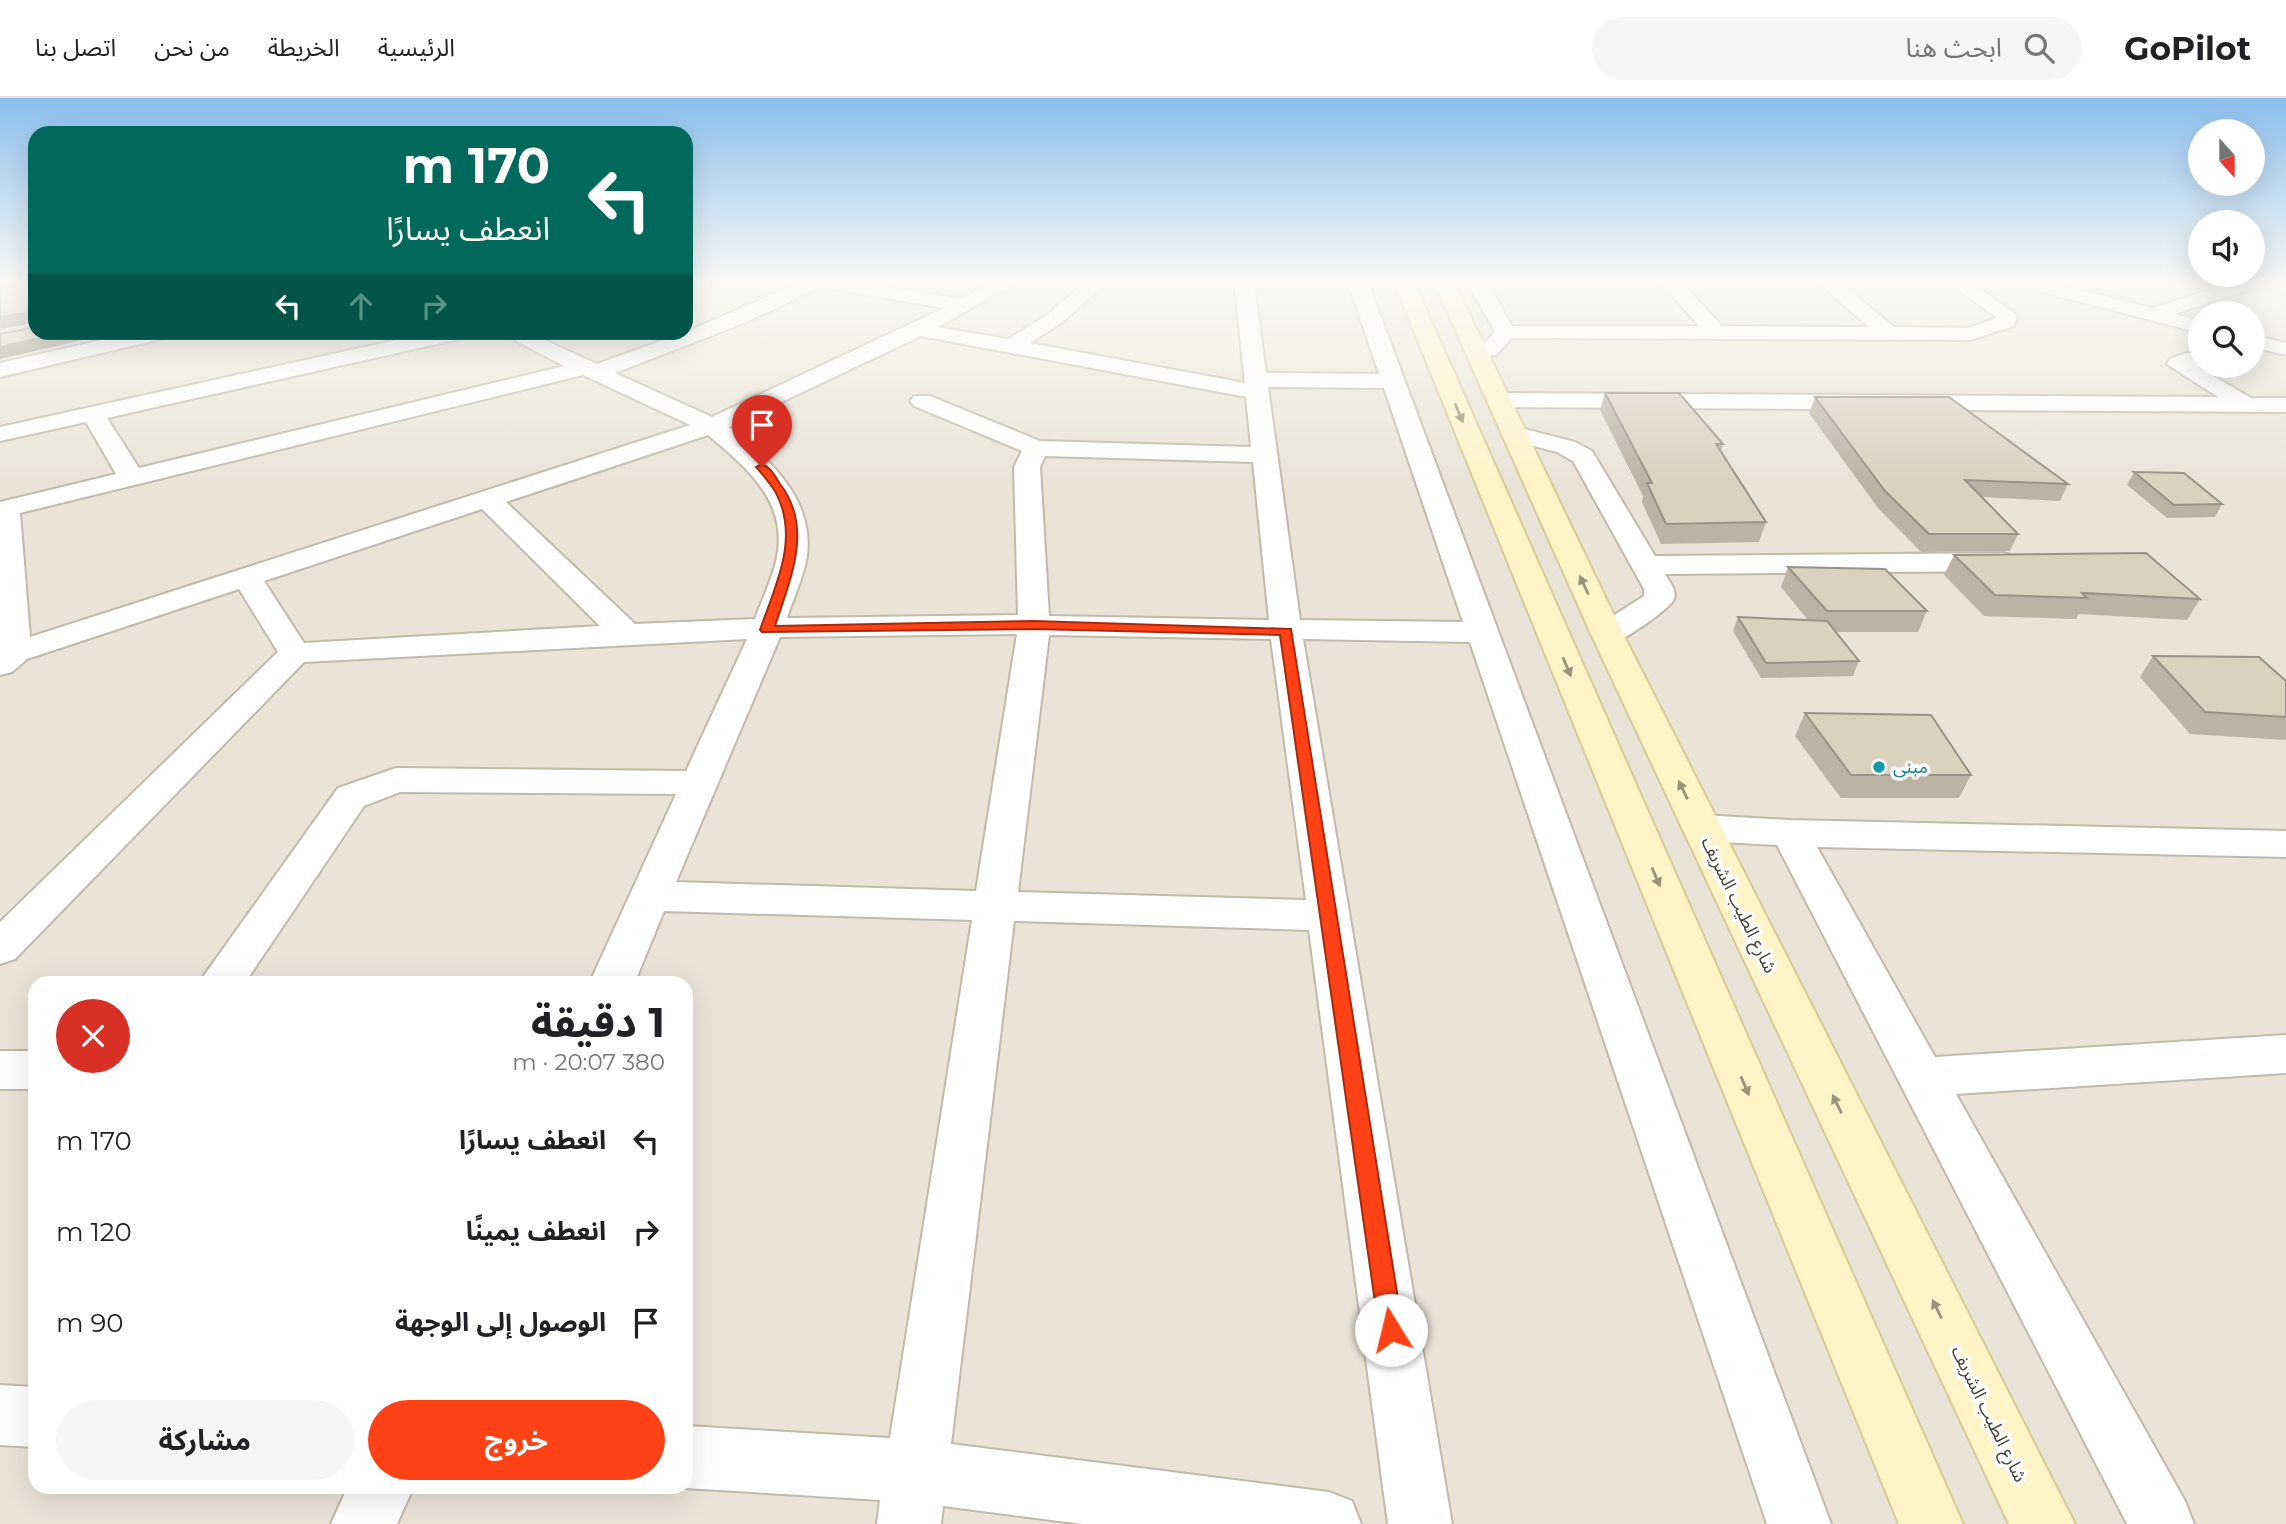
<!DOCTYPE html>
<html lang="ar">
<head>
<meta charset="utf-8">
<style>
	:root { --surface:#fff; --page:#f6f6f6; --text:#202124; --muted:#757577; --line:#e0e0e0; --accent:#ff4215 }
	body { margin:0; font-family:Montserrat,"Noto Sans Arabic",sans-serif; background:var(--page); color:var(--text); direction:rtl; height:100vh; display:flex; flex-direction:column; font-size:26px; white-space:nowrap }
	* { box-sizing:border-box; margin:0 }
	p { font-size:23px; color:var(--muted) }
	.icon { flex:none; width:38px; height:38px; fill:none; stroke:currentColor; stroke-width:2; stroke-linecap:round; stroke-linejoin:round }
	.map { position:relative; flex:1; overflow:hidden; direction:ltr }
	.drawer { position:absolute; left:28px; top:878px; width:665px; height:518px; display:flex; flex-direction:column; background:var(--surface); border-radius:21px; box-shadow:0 7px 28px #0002; direction:rtl }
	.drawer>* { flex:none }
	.top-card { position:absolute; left:28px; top:28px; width:665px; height:214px; border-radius:21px; box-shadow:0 7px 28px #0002; direction:rtl; background:#00695c; color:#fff; overflow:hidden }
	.needle { width:46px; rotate:159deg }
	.controls { position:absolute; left:2188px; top:21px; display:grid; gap:14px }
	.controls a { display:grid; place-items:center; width:77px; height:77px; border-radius:50%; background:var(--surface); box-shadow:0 7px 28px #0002; font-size:35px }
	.pin { position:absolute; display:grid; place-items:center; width:60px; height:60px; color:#fff; margin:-72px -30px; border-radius:50% 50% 50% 0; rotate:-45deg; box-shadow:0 0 7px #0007 }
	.pin .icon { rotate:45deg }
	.me { position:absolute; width:77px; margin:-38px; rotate:351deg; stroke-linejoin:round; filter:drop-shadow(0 0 5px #0008) }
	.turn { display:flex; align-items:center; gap:24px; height:147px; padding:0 28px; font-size:32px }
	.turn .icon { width:91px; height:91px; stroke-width:2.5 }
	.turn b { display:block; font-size:49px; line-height:60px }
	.lanes { display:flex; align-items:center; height:66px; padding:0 28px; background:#0003; justify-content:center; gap:35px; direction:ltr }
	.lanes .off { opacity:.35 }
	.round { display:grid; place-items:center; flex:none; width:74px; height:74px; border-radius:37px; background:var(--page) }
	.summary { display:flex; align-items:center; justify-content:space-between; height:119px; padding:0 28px }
	h1 { font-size:42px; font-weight:700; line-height:52px }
	.action { display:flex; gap:14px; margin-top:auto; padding:14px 28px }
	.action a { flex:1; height:80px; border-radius:42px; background:var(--accent); color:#fff; font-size:28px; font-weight:700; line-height:80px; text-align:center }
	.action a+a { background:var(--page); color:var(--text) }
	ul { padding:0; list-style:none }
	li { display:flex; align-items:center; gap:21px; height:91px; padding:0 28px }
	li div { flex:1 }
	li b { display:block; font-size:26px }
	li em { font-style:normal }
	header { display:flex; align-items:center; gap:42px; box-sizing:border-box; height:98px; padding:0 35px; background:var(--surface); border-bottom:2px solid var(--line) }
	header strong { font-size:33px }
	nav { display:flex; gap:38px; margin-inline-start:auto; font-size:24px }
	.search { width:490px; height:63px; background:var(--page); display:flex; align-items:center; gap:18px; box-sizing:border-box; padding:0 24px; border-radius:38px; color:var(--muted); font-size:26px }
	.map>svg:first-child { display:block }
	.residential { fill:#e9e4d6; fill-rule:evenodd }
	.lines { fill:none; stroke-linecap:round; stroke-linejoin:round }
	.street-casing { stroke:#c1baaa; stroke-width:4 }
	.secondary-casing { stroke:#d8c995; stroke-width:4 }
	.street { fill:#fff; fill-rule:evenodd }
	.secondary { fill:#fff4c8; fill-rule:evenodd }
	.wall { fill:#bbb4a4 }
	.shaded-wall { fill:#999286 }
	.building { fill:#dad1bf; stroke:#999286; stroke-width:2 }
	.oneway { fill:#9b9278 }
	.route { fill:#ff4215; stroke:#a62b0e; stroke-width:2 }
	.culture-dot { fill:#0f9aa8; stroke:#fff; stroke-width:2.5 }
	.labels { text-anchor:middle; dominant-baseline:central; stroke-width:7; stroke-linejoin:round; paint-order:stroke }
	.culture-label { font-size:18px; fill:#0d838f; stroke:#fff; text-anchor:start }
	.street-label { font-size:18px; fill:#494236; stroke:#fff }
</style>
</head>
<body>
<header>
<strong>GoPilot</strong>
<div class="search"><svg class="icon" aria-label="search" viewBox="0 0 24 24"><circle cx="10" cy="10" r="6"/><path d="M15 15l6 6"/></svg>ابحث هنا</div>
<nav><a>الرئيسية</a><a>الخريطة</a><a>من نحن</a><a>اتصل بنا</a></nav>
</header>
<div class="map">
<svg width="2286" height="1426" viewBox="0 0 2286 1426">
	<rect width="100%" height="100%" fill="#f5f2e8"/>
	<!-- residential -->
	<path class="residential" d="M 0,184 L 35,184 L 35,234 L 686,234 L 686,184 L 2286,184 L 2286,1426 L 0,1426 ZM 2200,215 L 2252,215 L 2252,268 L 2200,268 ZM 35,886 L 686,886 L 686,1390 L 35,1390 Z"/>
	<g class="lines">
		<defs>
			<path id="street" d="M 801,184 L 860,184 L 961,201 L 993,184 L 1018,184 L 938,229 L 1008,241 L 1047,217 L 1086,184 L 1108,184 L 1061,225 L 1030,245 L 1245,285 L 1234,184 L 1254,184 L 1266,275 L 1379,276 L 1348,184 L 1368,184 L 1831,1426 L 1767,1426 L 1470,544 L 1303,541 L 1452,1426 L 1388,1426 L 1309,832 L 1014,823 L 951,1346 L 1329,1394 L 1352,1403 L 1361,1426 L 1082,1426 L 943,1408 L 941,1426 L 877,1426 L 880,1402 L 685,1390 L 686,1328 L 890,1340 L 972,822 L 664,813 L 634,886 L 589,886 L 676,696 L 400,694 L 364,708 L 244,886 L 198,886 L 338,690 L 396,670 L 686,673 L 747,541 L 304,564 L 15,861 L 0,866 L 0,824 L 278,554 L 239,491 L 27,561 L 12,574 L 0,577 L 0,404 L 116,376 L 86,324 L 0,343 L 0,329 L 433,234 L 474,234 L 464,240 L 107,320 L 139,370 L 564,268 L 499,234 L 527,234 L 597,266 L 686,234 ZM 821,189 L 944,210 L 712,319 L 615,275 L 744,225 ZM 921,238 L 1246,299 L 1251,349 L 1040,343 L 930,298 L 914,298 L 910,303 L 914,308 L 1022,353 L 1014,369 L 1018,517 L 787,520 C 793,501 804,478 807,458 C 814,399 769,362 729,329 ZM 583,277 L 690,327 L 30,539 L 20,415 ZM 1268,289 L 1384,290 L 1463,524 L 1300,522 ZM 708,337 C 746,369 788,403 777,459 C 773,480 762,501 755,521 L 635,526 L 506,404 ZM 1045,358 L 1253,364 L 1269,522 L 1049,518 L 1040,369 ZM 482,411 L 600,528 L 304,545 L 264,483 ZM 1017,536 L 976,793 L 676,784 L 780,539 ZM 1049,537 L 1271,541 L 1306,802 L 1018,794 Z
				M 1467,184 L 1487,184 L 1512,228 L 1699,228 L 1660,184 L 1681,184 L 1722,228 L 1869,229 L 1817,184 L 1839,184 L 1894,229 L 1968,230 L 1997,220 L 1947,184 L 1970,184 L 2018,218 L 2014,228 L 1970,242 L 1512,240 L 1496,257 L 1488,258 L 1477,252 L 1495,234 Z
				M 2016,184 L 2048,184 L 2152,210 L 2233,184 L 2262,184 L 2259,188 L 2175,216 L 2200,223 L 2200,235 L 2019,188 Z
				M 137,234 L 177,234 L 174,238 L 0,279 L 0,265 Z
				M 2252,237 L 2286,245 L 2286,257 L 2252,249 Z
				M 2186,255 L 2200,255 L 2200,268 L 2203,268 L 2198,269 L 2251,300 L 2286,300 L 2286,314 L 1501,309 L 1493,307 L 1489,302 L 1493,297 L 1501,295 L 2218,299 L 2167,266 L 2170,261 Z
				M 1513,328 L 1575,344 L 1592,353 L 1655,458 L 2003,455 L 2013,458 L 2018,464 L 2013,470 L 2003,473 L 1665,476 C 1669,483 1677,492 1674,501 C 1670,511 1628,539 1617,543 C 1609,546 1603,545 1596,543 L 1591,536 L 1596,529 L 1644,498 L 1644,491 L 1573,363 L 1557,354 L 1504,340 L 1501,335 L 1504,330 Z
				M 1702,717 L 1790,722 L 2286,733 L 2286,759 L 1817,749 L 1935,959 L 2286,937 L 2286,975 L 1956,996 L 2185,1403 L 2194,1426 L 2127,1426 L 1777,747 L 1702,743 L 1688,739 L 1682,730 L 1688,721 Z
				M 0,953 L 35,953 L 35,991 L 0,991 Z
				M 0,1287 L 35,1289 L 35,1349 L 0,1347 Z
				M 347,1390 L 413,1390 L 397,1426 L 331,1426 Z"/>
			<path id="secondary" d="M 1394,184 L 1414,184 L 1963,1426 L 1899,1426 Z
				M 1434,184 L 1454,184 L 1623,536 L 2075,1426 L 2009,1426 L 1591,536 Z"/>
		</defs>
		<!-- street casing -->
		<use href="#street" class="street-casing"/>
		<!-- secondary casing -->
		<use href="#secondary" class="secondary-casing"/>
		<!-- street -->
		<use href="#street" class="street"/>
		<!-- secondary -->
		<use href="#secondary" class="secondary"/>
	</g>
	<!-- wall -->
	<path class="wall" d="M 1605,295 L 1723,346 L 1721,353 L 1766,424 L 1759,444 L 1661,446 L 1642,404 L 1643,398 L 1600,312 Z
		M 1815,299 L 2068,386 L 2060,403 L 1982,399 L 2018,436 L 2010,453 L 1921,454 L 1878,410 L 1809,315 Z
		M 2134,374 L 2222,406 L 2215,419 L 2167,420 L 2127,387 Z
		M 1954,457 L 2200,501 L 2187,522 L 2078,516 L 2076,521 L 1984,518 L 1944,477 Z
		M 1788,469 L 1927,513 L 1918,534 L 1836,534 L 1859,563 L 1853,578 L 1761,580 L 1733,533 L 1738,519 L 1808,522 L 1781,489 Z
		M 2153,558 L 2286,583 L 2286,642 L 2190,636 L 2140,579 Z
		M 1805,615 L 1971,677 L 1959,700 L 1841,700 L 1795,638 Z"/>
	<!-- shaded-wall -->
	<path class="shaded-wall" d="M 29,214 L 34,225 L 0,231 L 0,219 Z
		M 64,234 L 118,234 L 0,261 L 0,249 Z"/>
	<!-- building -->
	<path class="building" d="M 0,184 L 35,184 L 35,221 L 32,221 L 29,214 L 0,219 Z
		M 35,229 L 35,234 L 64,234 L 0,249 L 0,236 Z
		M 1605,295 L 1679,295 L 1723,346 L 1716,346 L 1766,424 L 1666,426 L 1647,385 L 1652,385 Z
		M 1815,299 L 1949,299 L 2068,386 L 1965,382 L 2018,436 L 1929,436 L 1885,393 Z
		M 2134,374 L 2184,375 L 2222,406 L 2174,407 Z
		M 2146,455 L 2200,501 L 2082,495 L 2087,500 L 1995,497 L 1954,457 Z
		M 1788,469 L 1885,471 L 1927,513 L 1827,513 Z
		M 1738,519 L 1827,523 L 1859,563 L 1766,565 Z
		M 2153,558 L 2259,559 L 2286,583 L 2286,619 L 2205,614 Z
		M 1805,615 L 1931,617 L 1971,677 L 1851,677 Z"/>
	<!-- one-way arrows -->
	<defs><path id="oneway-solid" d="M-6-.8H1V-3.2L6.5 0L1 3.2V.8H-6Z" transform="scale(1.75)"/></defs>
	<g class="oneway">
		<use href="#oneway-solid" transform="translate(1459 315) rotate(67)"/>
		<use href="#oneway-solid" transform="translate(1584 487) rotate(-115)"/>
		<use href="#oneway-solid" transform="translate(1567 569) rotate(67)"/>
		<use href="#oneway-solid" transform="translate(1683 692) rotate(-116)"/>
		<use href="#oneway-solid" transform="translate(1656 779) rotate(67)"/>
		<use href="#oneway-solid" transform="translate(1745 988) rotate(67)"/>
		<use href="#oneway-solid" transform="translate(1837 1006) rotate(-116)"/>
		<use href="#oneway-solid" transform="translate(1937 1211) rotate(-116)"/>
	</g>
	<!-- sky -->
	<linearGradient id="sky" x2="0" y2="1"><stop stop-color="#8bbfed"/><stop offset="0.48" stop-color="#faf9f5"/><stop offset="1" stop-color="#faf9f5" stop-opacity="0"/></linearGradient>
	<rect width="2286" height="384" fill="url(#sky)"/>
	<!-- route -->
	<path class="route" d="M 762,366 C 770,369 775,378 780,386 C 814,430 790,481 775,528 L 1034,523 L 1291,531 L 1403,1232 L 1399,1240 L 1391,1244 L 1382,1240 L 1379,1232 L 1280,537 L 1034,531 L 762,534 L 760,532 C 775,488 800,441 776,395 C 771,386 763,377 756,369 Z"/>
	<!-- markers -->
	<circle class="culture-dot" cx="1879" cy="669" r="7"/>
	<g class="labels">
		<!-- culture labels -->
		<g class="culture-label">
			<text x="1893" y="669">مبنى</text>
		</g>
		<!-- street labels -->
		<g class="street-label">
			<text transform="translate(1739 807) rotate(64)">شارع الطيب الشريف</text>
			<text transform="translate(1989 1316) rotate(64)">شارع الطيب الشريف</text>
		</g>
	</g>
</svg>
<div class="controls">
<a><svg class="needle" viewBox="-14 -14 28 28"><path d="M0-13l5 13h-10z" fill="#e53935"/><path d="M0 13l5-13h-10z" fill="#757577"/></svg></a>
<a><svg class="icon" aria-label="sound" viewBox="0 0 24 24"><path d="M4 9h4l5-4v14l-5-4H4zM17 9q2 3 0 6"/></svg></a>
<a><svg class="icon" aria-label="search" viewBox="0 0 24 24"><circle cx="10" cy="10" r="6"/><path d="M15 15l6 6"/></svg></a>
</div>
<div class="pin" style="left:762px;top:369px;background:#d93025"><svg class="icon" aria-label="arrive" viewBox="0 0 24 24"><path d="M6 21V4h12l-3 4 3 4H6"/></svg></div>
<svg class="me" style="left:1391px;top:1232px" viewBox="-20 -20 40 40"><circle r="19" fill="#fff"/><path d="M0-13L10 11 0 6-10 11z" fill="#ff4215"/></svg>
<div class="top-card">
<div class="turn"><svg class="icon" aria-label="left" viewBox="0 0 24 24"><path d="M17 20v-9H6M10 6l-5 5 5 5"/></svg><div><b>170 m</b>انعطف يسارًا</div></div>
<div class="lanes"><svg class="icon" aria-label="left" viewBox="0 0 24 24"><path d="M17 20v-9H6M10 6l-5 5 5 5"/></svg><svg class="icon off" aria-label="ahead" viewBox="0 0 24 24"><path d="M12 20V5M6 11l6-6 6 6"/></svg><svg class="icon off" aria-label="right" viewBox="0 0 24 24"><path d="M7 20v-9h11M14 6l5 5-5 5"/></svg></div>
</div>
<section class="drawer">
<div class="summary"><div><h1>1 دقيقة</h1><p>380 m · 20:07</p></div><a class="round" style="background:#d93025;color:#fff"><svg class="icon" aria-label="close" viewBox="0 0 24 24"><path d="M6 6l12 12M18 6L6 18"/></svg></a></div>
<ul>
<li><svg class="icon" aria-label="left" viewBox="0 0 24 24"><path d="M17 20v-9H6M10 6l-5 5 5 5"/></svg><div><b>انعطف يسارًا</b></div><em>170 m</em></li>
<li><svg class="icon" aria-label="right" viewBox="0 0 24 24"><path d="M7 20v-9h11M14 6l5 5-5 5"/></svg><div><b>انعطف يمينًا</b></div><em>120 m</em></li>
<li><svg class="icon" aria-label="arrive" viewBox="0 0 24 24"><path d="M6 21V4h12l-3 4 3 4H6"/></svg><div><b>الوصول إلى الوجهة</b></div><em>90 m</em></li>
</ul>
<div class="action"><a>خروج</a><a>مشاركة</a></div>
</section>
</div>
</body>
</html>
